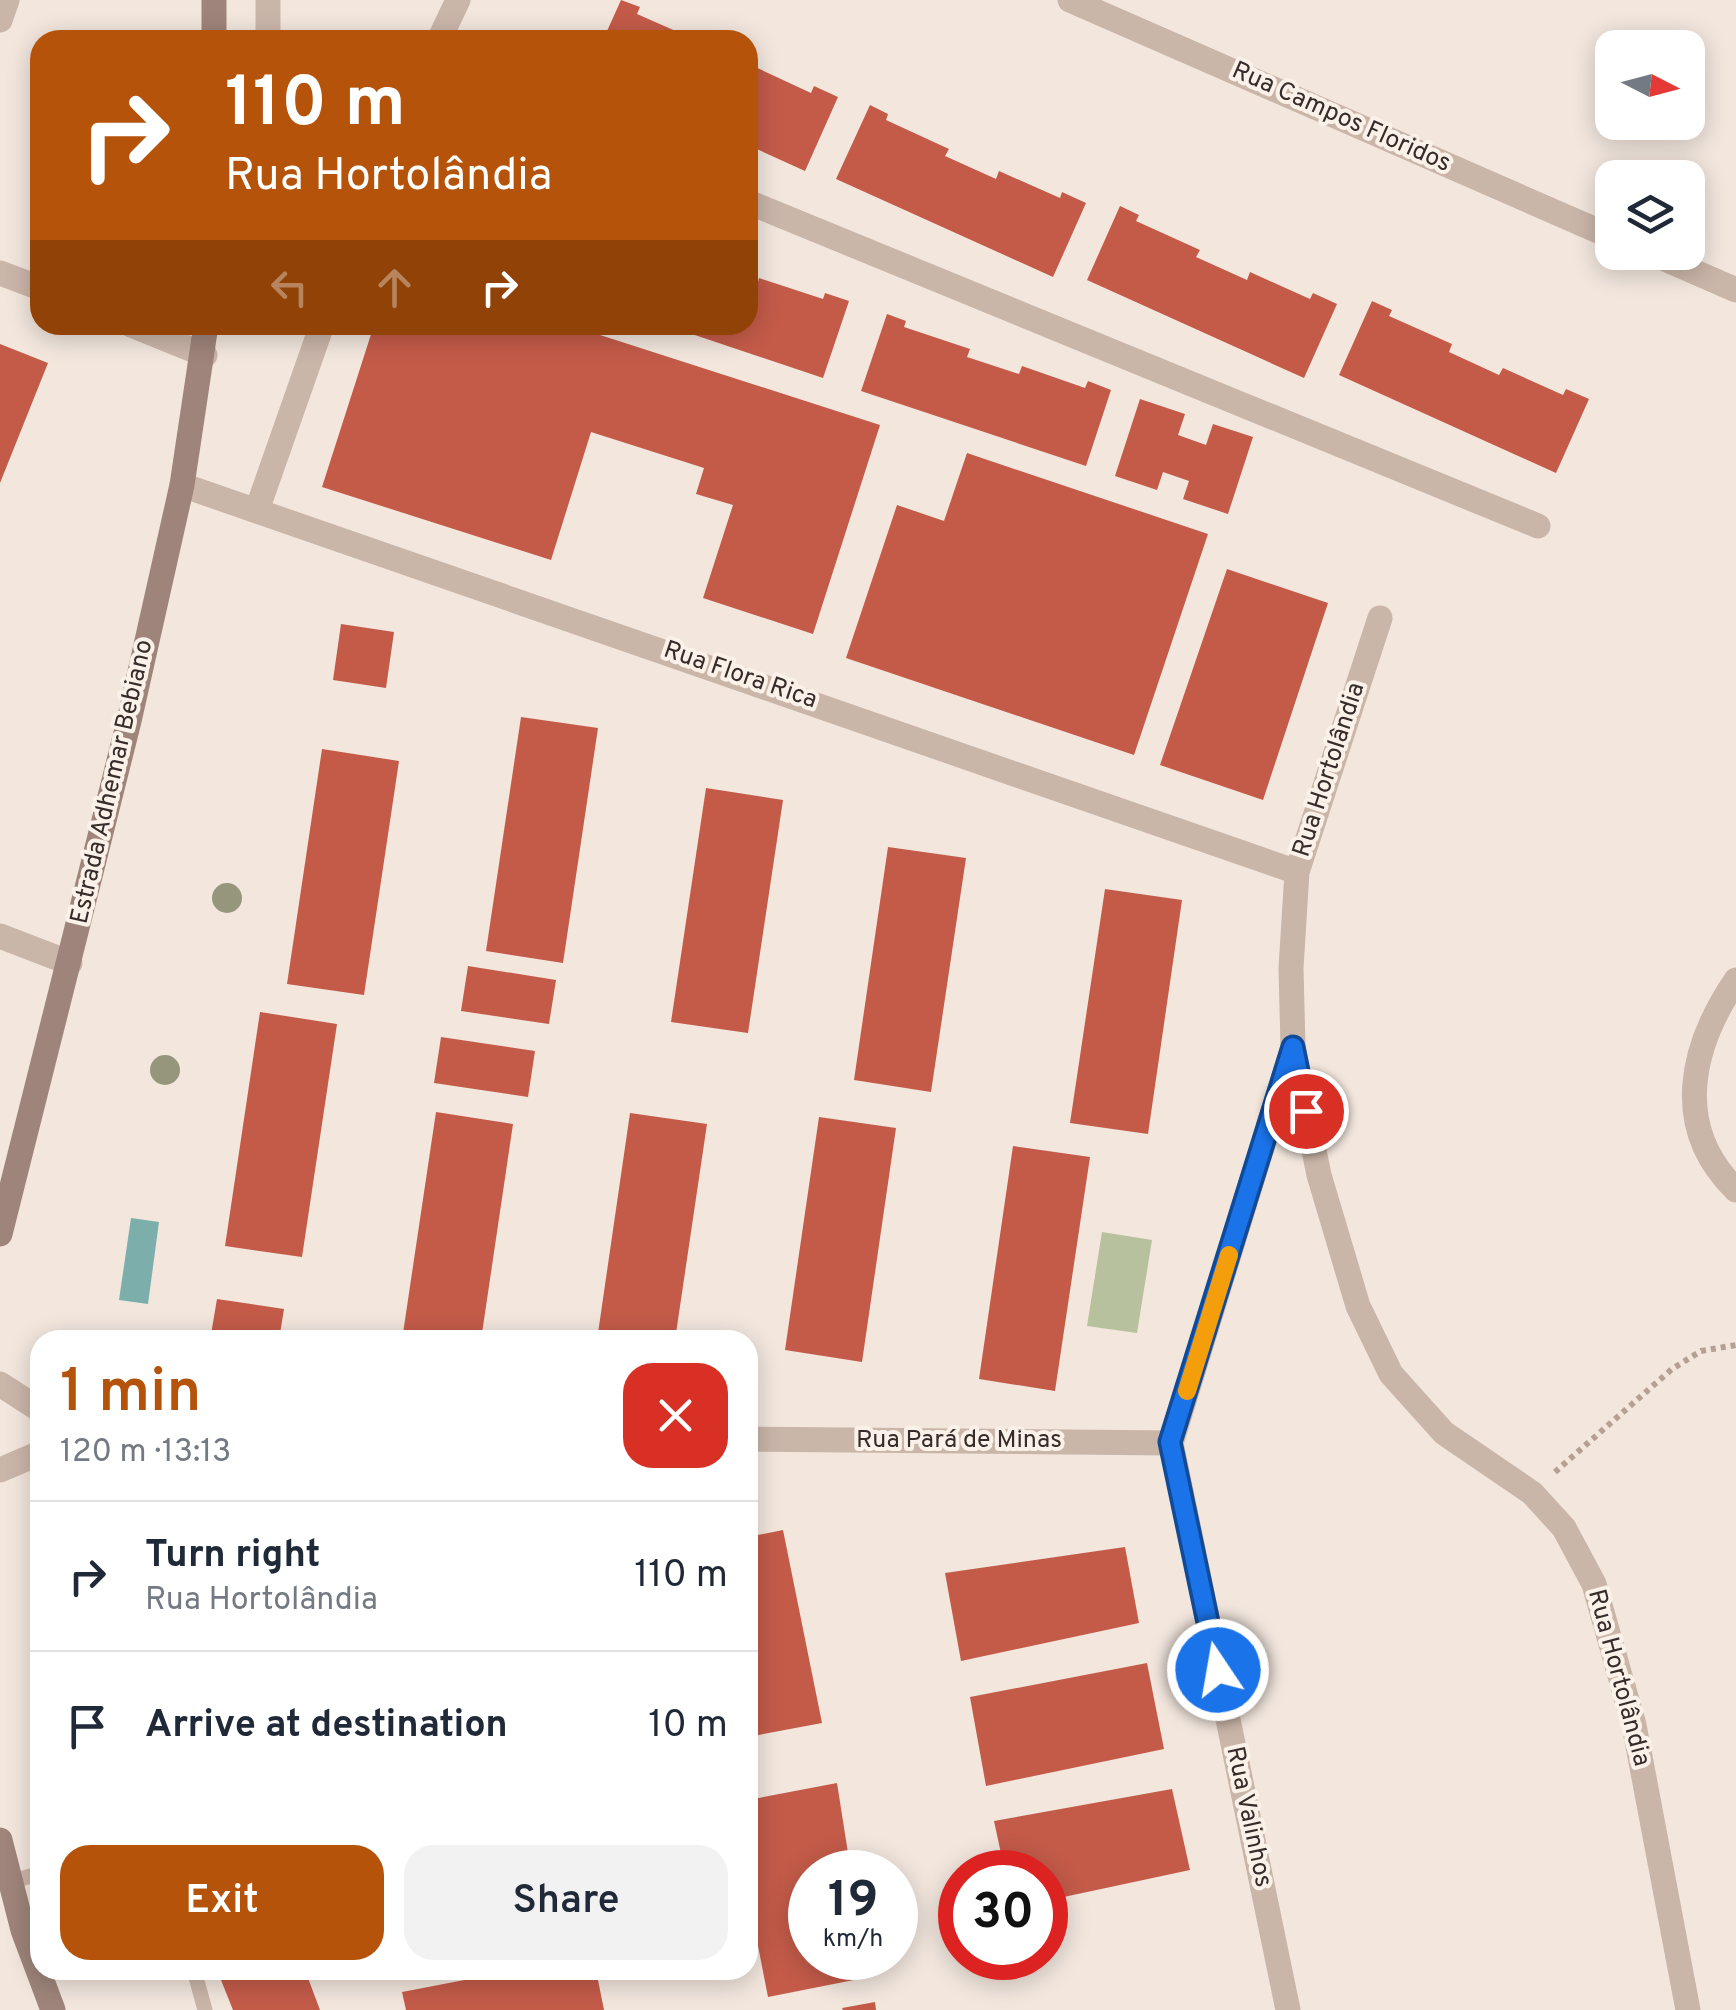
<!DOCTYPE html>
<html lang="en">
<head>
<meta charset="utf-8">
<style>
	:root { --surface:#fff; --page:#f2f2f3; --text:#1f2937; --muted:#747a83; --line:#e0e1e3; --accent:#b45309 }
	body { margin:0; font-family:Overpass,sans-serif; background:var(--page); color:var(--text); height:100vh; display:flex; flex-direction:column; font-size:38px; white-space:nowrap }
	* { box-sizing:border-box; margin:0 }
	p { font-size:32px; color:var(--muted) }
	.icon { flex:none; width:55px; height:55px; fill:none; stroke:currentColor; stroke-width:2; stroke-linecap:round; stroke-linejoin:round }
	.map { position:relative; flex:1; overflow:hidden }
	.details { position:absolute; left:30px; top:1330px; width:728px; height:650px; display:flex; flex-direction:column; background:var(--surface); border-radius:30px; box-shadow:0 5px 25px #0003 }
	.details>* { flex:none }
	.top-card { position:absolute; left:30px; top:30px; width:728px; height:305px; border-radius:30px; box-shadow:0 5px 25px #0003; background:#b45309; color:#fff; overflow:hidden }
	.needle { width:65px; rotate:96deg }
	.buttons { position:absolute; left:1595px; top:30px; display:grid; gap:20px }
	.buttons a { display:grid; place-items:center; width:110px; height:110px; border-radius:20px; background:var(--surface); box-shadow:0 5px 25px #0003; font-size:50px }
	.speed { position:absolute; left:788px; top:1850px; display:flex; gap:20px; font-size:50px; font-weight:700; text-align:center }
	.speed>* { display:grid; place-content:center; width:130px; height:130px; border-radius:50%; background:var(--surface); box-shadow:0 5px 25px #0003; line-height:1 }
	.speed small { font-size:25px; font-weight:400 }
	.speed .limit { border:15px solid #d22; background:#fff; color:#111 }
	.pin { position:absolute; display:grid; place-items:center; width:85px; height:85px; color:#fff; margin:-42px; border:5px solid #fff; border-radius:50%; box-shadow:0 2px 10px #0007 }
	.me { position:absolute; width:110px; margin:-55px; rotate:348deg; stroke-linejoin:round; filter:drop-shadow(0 0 8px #0008) }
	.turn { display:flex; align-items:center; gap:35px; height:210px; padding:0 30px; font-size:45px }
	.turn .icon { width:130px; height:130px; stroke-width:2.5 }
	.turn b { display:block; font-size:70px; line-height:85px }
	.lanes { display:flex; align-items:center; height:95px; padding:0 30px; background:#0003; justify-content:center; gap:50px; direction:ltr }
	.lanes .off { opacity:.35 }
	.round { display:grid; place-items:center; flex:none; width:105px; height:105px; border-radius:30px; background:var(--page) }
	.headline { display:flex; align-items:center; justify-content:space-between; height:170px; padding:0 30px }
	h1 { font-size:60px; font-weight:600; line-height:75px; color:var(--accent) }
	.button { display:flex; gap:20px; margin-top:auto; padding:20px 30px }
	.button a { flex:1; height:115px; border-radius:30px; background:var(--accent); color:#fff; font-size:40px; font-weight:600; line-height:115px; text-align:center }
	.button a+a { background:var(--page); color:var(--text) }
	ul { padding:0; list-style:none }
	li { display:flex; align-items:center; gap:30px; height:150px; padding:0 30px; border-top:2px solid var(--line) }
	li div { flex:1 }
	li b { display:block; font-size:38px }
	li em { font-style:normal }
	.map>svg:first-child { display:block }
	.green { fill:#b8c19d }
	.water { fill:#7cafac }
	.building { fill:#c45b49 }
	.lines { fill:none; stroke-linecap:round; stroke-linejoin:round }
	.path { stroke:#b69f93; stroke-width:6; stroke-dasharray:5 5; stroke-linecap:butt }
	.service { stroke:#cab5a9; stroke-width:15 }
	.minor { stroke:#cab5a9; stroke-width:25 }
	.secondary { stroke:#9e847a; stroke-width:25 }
	.tree { fill:#96967c }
	.route-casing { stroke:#114b97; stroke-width:25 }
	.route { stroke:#1a73e8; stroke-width:18 }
	.slow { stroke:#f59e0b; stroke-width:18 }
	.labels { text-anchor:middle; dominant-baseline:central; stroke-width:8; stroke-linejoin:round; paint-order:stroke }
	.street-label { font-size:25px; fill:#372c29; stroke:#faf1e9 }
</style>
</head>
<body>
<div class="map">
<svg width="1736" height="2010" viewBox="0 0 1736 2010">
	<rect width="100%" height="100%" fill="#f2e6dd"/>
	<!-- green -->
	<path class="green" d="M 1102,1232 L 1152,1240 L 1137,1333 L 1087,1326 Z"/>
	<!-- water -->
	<path class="water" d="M 131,1218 L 159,1222 L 148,1304 L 119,1300 Z"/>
	<!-- building -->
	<path class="building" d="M 621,0 L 640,7 L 637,14 L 696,40 L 603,40 Z
		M 751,65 L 811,93 L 814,86 L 838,97 L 805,171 L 748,145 Z
		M 870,105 L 888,114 L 886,120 L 949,149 L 945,156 L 996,179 L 999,171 L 1060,198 L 1062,192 L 1086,203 L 1053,277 L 836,179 Z
		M 1120,206 L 1139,215 L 1136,221 L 1200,250 L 1196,257 L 1247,280 L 1250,272 L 1310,299 L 1313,293 L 1337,304 L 1304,378 L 1087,280 Z
		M 759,278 L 823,299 L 825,293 L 849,301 L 823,378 L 668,326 L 748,325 L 748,283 L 757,286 Z
		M 1372,301 L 1392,310 L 1389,316 L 1452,344 L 1449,352 L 1499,375 L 1503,368 L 1563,395 L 1566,389 L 1589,399 L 1556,473 L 1339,375 Z
		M 887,314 L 906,321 L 904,327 L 970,349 L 967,357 L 1019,374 L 1022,366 L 1085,388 L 1088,381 L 1111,390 L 1086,466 L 861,391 Z
		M 374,325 L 569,325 L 880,425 L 813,634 L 703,598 L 733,505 L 696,494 L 704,468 L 591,432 L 551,560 L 322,487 Z
		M 0,344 L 48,363 L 0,483 Z
		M 1140,399 L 1185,414 L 1178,435 L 1206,445 L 1213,424 L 1253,437 L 1228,514 L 1183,499 L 1189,481 L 1163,472 L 1157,490 L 1115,476 Z
		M 967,453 L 1208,534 L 1134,755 L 846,658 L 897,505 L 944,521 Z
		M 1227,569 L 1328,603 L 1263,800 L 1160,765 Z
		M 341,624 L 394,632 L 386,688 L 333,680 Z
		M 521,717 L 598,728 L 563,963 L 486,951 Z
		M 322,749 L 399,761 L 364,995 L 287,984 Z
		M 706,788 L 783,800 L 748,1033 L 671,1022 Z
		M 888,847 L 966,858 L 931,1092 L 854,1080 Z
		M 1105,889 L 1182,900 L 1148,1134 L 1070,1123 Z
		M 468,966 L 556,980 L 549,1024 L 461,1011 Z
		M 260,1012 L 337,1024 L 302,1257 L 225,1246 Z
		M 441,1037 L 535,1051 L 528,1097 L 434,1083 Z
		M 436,1112 L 513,1124 L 481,1340 L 402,1340 Z
		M 630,1113 L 707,1124 L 675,1340 L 597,1340 Z
		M 819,1117 L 896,1128 L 862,1362 L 785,1350 Z
		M 1013,1146 L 1090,1157 L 1055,1391 L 979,1379 Z
		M 217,1299 L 284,1309 L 279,1340 L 210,1340 Z
		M 783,1530 L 822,1723 L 748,1737 L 748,1537 Z
		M 1125,1547 L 1139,1623 L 961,1661 L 945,1573 Z
		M 1147,1663 L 1164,1749 L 986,1786 L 970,1697 Z
		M 837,1783 L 851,1872 L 810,1872 L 810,1958 L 865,1958 L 869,1977 L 768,1997 L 748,1895 L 748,1800 Z
		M 1172,1789 L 1190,1870 L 1045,1901 L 1045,1872 L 1005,1872 L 994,1821 Z
		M 217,1970 L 305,1970 L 320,2010 L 233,2010 Z
		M 516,1970 L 596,1970 L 604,2010 L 406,2010 L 402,1992 Z
		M 875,2002 L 876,2010 L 843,2010 L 842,2008 Z"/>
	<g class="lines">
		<!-- path -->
		<path class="path" d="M 1555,1472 L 1672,1369 L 1701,1351 L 1736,1345"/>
		<!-- service -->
		<path class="service" d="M 11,1882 L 40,1873
			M 194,1970 L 205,2010"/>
		<!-- minor -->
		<path class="minor" d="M 268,0 L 268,40
			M 1070,0 L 1612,237
			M 0,20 L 7,0
			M 439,40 L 458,0
			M 748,202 L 1538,526
			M 1649,252 L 1736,290
			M 0,273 L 40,288
			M 131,325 L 205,355
			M 182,485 L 1297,872
			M 257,510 L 322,325
			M 1380,618 L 1297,872 L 1291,968 L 1293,1047 L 1319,1175 L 1358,1306 L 1391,1374 L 1444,1433 L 1532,1493 L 1564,1528 L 1594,1584 L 1634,1725 L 1688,2010
			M 0,936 L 70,963
			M 1736,980 C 1691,1046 1671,1127 1736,1190
			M 0,1384 L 40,1410
			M 748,1439 L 1171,1443
			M 0,1470 L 40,1453
			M 1288,2010 L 1171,1443 L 1292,1050"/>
		<!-- secondary -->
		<path class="secondary" d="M 214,0 L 214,40
			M 0,1234 L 129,721 L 182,485 L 206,325
			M 0,1840 L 23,1930 L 53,2010"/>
	</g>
	<!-- trees -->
	<g class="tree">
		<circle cx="227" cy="898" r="15"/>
		<circle cx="165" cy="1070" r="15"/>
	</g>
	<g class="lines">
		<defs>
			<path id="route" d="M 1218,1670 L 1170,1442 L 1293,1047 L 1306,1111"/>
		</defs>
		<!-- route casing -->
		<use href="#route" class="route-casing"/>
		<!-- route -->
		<use href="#route" class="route"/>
		<!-- slow -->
		<path class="slow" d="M 1187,1391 L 1229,1255"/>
	</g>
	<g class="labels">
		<!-- street labels -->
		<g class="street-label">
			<text transform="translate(1341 118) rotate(24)">Rua Campos Floridos</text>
			<text transform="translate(740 676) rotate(19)">Rua Flora Rica</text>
			<text transform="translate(1330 770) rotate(-72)">Rua Hortolândia</text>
			<text transform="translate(113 782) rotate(-77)">Estrada Adhemar Bebiano</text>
			<text x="959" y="1441">Rua Pará de Minas</text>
			<text transform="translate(1618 1678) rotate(75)">Rua Hortolândia</text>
			<text transform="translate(1248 1817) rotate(78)">Rua Valinhos</text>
		</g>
	</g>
</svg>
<div class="buttons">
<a><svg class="needle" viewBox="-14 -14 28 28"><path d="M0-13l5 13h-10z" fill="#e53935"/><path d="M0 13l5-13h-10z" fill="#747a83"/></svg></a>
<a><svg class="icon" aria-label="layers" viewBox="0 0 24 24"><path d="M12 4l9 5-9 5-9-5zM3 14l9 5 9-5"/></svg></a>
</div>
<div class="speed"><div>19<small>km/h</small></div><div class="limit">30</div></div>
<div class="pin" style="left:1306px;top:1111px;background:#d93025"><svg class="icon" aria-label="arrive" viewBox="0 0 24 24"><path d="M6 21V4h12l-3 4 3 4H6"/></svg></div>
<svg class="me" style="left:1218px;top:1670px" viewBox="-20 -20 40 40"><circle r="17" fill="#1a73e8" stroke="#fff" stroke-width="3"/><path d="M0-11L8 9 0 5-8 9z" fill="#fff"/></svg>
<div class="top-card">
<div class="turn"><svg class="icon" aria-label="right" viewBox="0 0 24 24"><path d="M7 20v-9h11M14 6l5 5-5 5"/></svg><div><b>110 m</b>Rua Hortolândia</div></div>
<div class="lanes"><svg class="icon off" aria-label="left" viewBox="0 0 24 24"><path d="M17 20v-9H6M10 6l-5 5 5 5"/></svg><svg class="icon off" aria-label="ahead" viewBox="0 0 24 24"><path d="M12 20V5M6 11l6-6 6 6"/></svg><svg class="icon" aria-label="right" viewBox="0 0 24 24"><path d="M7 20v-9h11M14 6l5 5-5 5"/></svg></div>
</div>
<section class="details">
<div class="headline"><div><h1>1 min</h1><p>120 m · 13:13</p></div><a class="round" style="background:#d93025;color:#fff"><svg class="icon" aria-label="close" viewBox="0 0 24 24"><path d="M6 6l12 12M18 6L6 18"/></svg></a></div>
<ul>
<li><svg class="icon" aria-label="right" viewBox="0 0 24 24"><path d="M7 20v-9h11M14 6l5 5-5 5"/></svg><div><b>Turn right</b><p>Rua Hortolândia</p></div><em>110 m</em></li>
<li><svg class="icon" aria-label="arrive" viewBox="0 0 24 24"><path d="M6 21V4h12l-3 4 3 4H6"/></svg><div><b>Arrive at destination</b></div><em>10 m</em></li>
</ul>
<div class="button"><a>Exit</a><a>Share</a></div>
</section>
</div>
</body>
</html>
